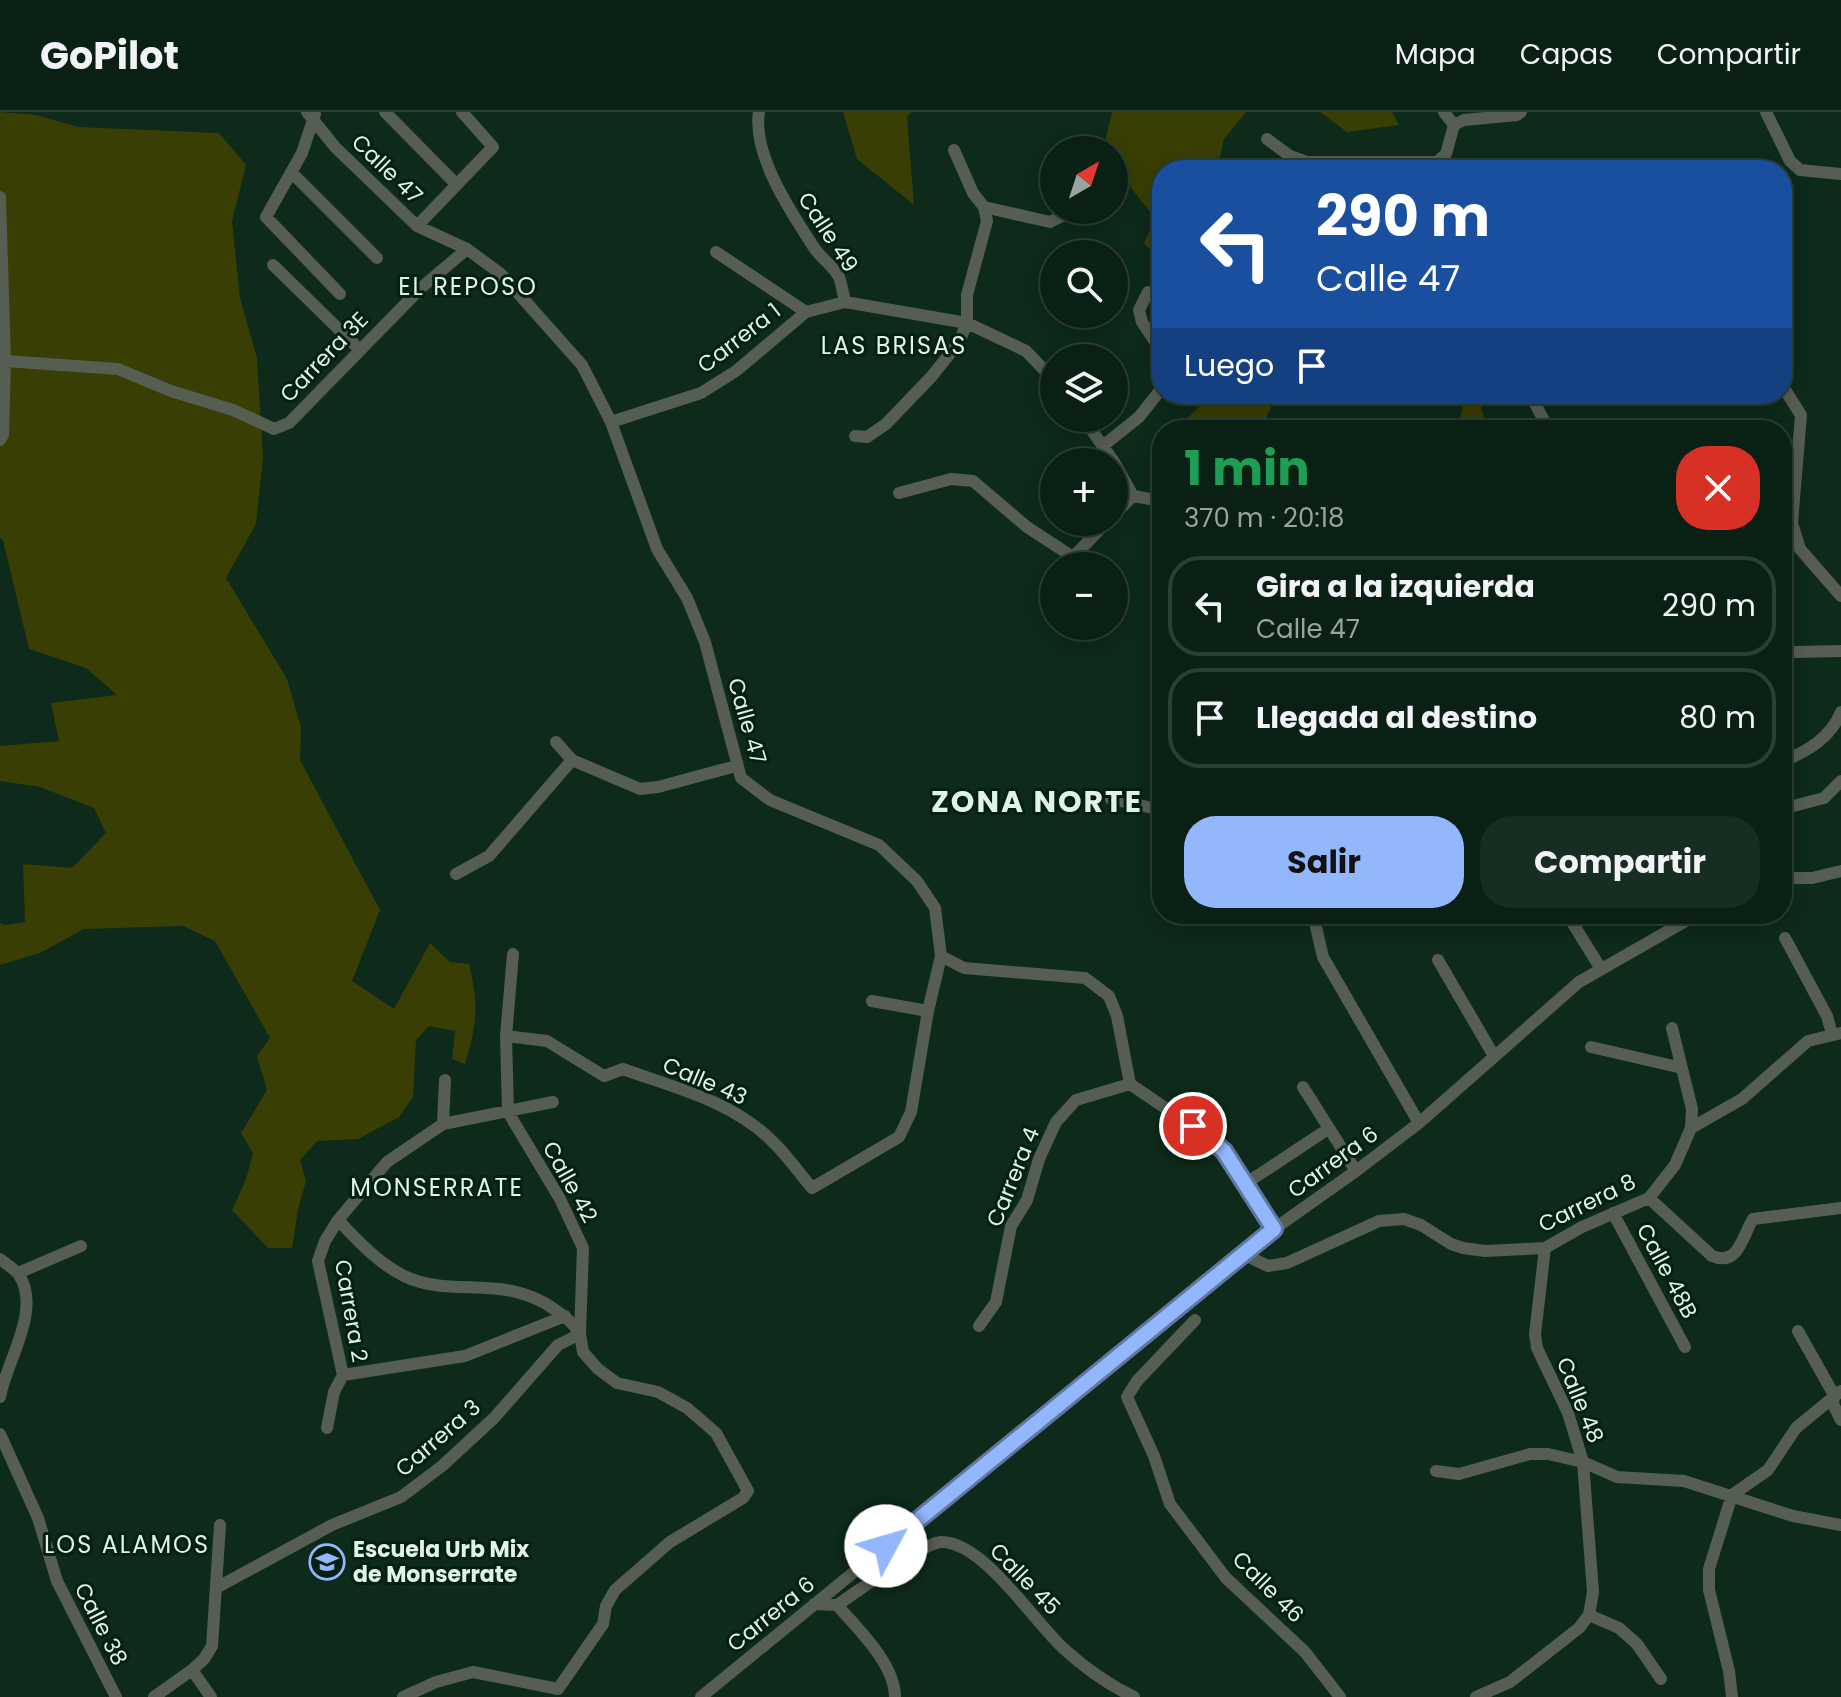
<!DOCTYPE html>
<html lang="es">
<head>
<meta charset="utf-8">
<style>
	:root { --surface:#0a2014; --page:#182d22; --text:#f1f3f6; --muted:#99a3a0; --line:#2a3e34; --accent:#93b7fd }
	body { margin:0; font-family:Poppins,sans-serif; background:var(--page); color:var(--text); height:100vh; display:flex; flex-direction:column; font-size:30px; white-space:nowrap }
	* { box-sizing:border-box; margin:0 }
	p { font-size:26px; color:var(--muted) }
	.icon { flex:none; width:44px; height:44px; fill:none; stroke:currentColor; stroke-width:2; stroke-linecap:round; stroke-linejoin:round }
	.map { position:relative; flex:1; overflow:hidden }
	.drawer { position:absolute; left:1152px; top:308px; width:640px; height:504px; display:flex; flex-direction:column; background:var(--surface); border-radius:32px; box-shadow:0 4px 20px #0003,0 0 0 2px var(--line) }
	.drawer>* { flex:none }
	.hud { position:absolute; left:1152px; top:48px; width:640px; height:244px; border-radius:32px; box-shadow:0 4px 20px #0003,0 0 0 2px var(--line); background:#1a4fa0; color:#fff; overflow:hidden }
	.needle { width:52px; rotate:39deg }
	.fabs { position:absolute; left:1040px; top:24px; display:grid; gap:16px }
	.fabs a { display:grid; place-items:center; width:88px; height:88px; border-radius:50%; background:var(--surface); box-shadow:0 4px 20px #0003,0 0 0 2px var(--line); font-size:40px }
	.pin { position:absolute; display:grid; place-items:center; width:68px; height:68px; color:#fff; margin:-34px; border:4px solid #fff; border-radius:50%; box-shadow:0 2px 8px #0007 }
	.me { position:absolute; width:88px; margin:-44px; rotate:51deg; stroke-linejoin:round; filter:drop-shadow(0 0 6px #0008) }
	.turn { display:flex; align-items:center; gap:28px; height:168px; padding:0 32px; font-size:36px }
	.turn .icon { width:104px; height:104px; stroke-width:2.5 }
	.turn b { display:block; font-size:56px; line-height:68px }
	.then { display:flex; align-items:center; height:76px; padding:0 32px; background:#0003; gap:16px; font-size:30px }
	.round { display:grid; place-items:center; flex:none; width:84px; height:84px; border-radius:32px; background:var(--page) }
	.summary { display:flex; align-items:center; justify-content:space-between; height:136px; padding:0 32px }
	h1 { font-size:48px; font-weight:700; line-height:60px; color:#1e9e55 }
	.action { display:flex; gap:16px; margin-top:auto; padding:16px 32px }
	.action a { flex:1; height:92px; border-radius:32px; background:var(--accent); color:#111; font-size:32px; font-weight:700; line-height:92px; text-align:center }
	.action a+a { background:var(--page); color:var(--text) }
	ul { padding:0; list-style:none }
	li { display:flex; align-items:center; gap:24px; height:100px; margin:0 16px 12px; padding:0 16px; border:4px solid var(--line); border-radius:32px }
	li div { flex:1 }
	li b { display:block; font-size:30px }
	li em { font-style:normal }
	header { display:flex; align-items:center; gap:48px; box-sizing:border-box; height:112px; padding:0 40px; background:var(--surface); border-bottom:2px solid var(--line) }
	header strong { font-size:38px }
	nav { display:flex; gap:44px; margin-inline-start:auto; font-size:28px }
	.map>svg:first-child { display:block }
	.green { fill:#393e04 }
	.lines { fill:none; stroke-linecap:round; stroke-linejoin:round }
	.street { stroke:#565e52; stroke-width:12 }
	.route-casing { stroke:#6077a4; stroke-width:20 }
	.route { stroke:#93b7fd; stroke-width:14 }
	.labels { text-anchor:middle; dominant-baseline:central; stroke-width:6; stroke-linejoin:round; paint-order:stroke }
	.street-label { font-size:22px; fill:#e1f2e7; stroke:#032011 }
	.poi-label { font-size:22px; font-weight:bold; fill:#e1f2e7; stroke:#032011; text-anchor:start }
	.neighbourhood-label { font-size:24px; letter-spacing:2px; fill:#e1f2e7; stroke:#032011 }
	.district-label { font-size:30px; font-weight:bold; letter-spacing:2px; fill:#e1f2e7; stroke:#032011 }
</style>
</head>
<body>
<header>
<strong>GoPilot</strong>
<nav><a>Mapa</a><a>Capas</a><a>Compartir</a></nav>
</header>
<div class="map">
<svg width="1841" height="1585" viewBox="0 0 1841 1585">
	<rect width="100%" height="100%" fill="#0d2a1a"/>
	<!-- green -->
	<path class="green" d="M 0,0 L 36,3 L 78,15 L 219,21 L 246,53 L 232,109 L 240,186 L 257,246 L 263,345 L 256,412 L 226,466 L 287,567 L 301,615 L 300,648 L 380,798 L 352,869 L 394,897 L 430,831 L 450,850 L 469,852 C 479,895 477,911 465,952 L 452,947 L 455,919 L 429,914 L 416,928 L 413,985 L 399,1005 L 358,1027 L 317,1029 L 300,1048 L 306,1069 L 298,1097 L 292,1136 L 268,1136 L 232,1098 L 246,1067 L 253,1041 L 241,1021 L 267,978 L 257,944 L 270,926 L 215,829 L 183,814 L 84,817 L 40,841 L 0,853 L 0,811 L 5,813 L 25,810 L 23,752 L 72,756 L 106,721 L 94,696 L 40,675 L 0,669 L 0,634 L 59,629 L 51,591 L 117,583 L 86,556 L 29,537 L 3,428 L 0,426 Z
		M 843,0 L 911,0 L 907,5 L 914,93 L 857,47 Z
		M 1112,0 L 1246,0 L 1224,27 L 1217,58 L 1162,58 L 1162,151 L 1144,131 L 1156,107 L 1114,55 L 1114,38 L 1103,38 Z
		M 1320,0 L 1392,0 L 1399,13 L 1347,20 Z
		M 1213,282 L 1278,282 L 1267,303 L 1268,318 L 1182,318 L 1184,309 Z
		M 1466,282 L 1481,282 L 1480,292 L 1488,318 L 1457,318 Z"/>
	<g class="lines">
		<!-- street -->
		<path class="street" d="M 307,0 L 335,35 L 417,114 L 467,137 L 501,162 L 582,253 L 611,310 L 657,437 L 687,486 L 705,530 L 741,666 L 770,688 L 879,733 L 917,769 L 935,796 L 941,844 L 964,856 L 1085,866 L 1109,884 L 1117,904 L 1130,972 L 1214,1029 L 1224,1039 L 1274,1117
			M 385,0 L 457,73
			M 759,0 C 752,43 792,102 815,137 C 822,147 834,155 839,165 C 842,173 843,182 845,190
			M 1444,0 L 1454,13
			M 1766,0 L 1790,49 L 1800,58 L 1841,62
			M 315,2 L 302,41 L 266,105 L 340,182
			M 1454,13 L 1464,8 L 1517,3 L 1521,0
			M 1267,27 L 1290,44 L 1307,50 L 1437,50 L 1446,42 L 1454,13
			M 292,61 L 377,146
			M 0,85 L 5,249 L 3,323 L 0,328
			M 984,95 L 1050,110 L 1074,98
			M 417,114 L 493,35 L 462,0
			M 716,140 L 806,200
			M 273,153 L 359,237
			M 1148,180 L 1139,198 L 1142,210 L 1162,240
			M 5,249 L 118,257 L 171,279 L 233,298 L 274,317 L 289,311 L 422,175 L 467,137
			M 1782,273 L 1801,303 L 1792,411 L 1800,437 L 1841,484
			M 1530,282 L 1549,318
			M 1083,306 L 1114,350
			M 611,310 L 701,281 L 736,259 L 806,200 L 845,190 L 967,211 L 1026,239 L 1054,268
			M 855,324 L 867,325 L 886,312 L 932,264 L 959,230 L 967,211 L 967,183 L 987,109 L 984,95 L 973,81 L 954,38
			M 1104,333 L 1139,305 L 1162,276
			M 1114,350 L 1133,384
			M 899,381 L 951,367 L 973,369 L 1027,415 L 1073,445 L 1107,410
			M 1133,384 L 1162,389
			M 1114,403 L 1133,384
			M 1782,537 L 1795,540 L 1841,539
			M 556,630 L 572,648 L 640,677 L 658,675 L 736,654
			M 1782,650 C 1807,639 1830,627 1841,600
			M 1111,687 L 1162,698
			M 1782,697 L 1824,686 L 1841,669
			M 456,762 L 489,744 L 572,648
			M 1782,766 L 1812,766 L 1841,759
			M 1313,802 L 1323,845 L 1419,1011
			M 1382,802 L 1395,806
			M 1567,802 L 1601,857
			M 1267,805 L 1282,802
			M 1785,826 L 1827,904 L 1832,922
			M 1438,848 L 1494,944
			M 872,889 L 928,899
			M 506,924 L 547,929 L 604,964 L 623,957 C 675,976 732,989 772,1029 C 787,1043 799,1061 812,1076 L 899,1025 L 911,1000 L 928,899 L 941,844
			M 1591,935 L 1682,956
			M 1303,975 L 1356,1059
			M 443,1012 L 445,968
			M 1691,1016 L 1742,987 L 1808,929 L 1841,921
			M 1245,1072 L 1322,1021
			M 1649,1086 L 1712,1144 C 1739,1155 1742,1124 1753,1107 L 1841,1096
			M 1613,1101 L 1685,1235
			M 1243,1142 L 1268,1154 L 1287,1151 L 1379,1109 L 1404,1107 L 1421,1113 L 1451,1132 L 1463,1136 L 1485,1139 L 1545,1136 L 1582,1115 L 1649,1086 L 1675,1053 L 1691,1016 L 1692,997 L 1672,916
			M 0,1147 C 6,1152 15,1157 19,1163 C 42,1198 6,1250 0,1285
			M 18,1161 L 81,1134
			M 1195,1208 L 1137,1269 L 1127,1285 L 1154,1344 L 1170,1392 L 1226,1466 L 1305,1540 L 1340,1585
			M 979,1214 L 996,1190 L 1011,1114 L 1027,1088 L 1039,1047 L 1056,1010 L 1076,988 L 1130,972
			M 1798,1219 L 1834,1283 L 1833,1292 L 1841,1308
			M 343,1263 L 465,1244 L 565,1204
			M 327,1316 L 334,1280 L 343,1263 L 318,1149 L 325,1129 L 338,1108 L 387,1050 L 443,1012 L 553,990
			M 0,1322 L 38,1406 L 57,1469 L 116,1585
			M 1436,1359 L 1459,1362 L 1530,1342 L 1548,1342 L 1583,1350 L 1617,1365 L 1684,1369 L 1793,1404 L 1841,1413
			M 216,1476 L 332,1413 L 401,1385 L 442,1354 L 494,1306 L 558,1233 L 580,1222 C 573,1211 565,1204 554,1197 C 503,1161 453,1187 404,1164 C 378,1151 358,1129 338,1108
			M 814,1492 L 837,1493 C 858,1517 895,1552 895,1585
			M 837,1493 C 856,1481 922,1431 941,1430 C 983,1429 1034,1510 1064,1537 C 1085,1556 1109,1573 1134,1585
			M 1589,1503 L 1619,1516 L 1637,1532 L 1661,1567
			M 192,1558 L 204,1547 L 212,1534 L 220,1413
			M 154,1585 L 192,1558 L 211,1585
			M 403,1585 L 436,1570 L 473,1560 L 558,1577 L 603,1512 L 606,1494 L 615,1478 L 670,1430 L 743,1386 L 748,1379 L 716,1321 L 687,1296 L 658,1280 L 617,1271 L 598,1257 L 583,1240 L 580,1222 L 583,1136 L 560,1087 L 508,1000 L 506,924 L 513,842
			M 701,1585 L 1274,1117 L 1356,1059 L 1419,1011 L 1579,870 L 1698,802
			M 1476,1585 L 1510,1570 L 1579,1516 L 1589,1503 L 1593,1480 L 1583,1350 L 1568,1301 L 1537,1236 L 1535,1222 L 1545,1136
			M 1732,1585 L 1729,1559 L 1709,1478 L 1709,1457 L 1732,1383 L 1768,1358 L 1796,1316 L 1841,1279"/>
	</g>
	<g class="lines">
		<defs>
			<path id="route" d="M 886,1434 L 1274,1117 L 1224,1039 L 1193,1014"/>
		</defs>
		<!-- route casing -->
		<use href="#route" class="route-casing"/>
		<!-- route -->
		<use href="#route" class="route"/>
	</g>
	<!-- icons -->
	<defs>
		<symbol id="school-ring" viewBox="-11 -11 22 22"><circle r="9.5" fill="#032011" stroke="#93b7fd" stroke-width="1.5"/><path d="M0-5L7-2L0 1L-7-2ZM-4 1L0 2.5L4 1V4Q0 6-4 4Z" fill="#93b7fd"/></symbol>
	</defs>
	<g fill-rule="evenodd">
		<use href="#school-ring" x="307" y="1430" width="40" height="40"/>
	</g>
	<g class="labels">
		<!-- street labels -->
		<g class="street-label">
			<text transform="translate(387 57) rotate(44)">Calle 47</text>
			<text transform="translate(828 120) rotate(57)">Calle 49</text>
			<text transform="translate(739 226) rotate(-38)">Carrera 1</text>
			<text transform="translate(324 245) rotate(-46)">Carrera 3E</text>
			<text transform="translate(747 609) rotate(74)">Calle 47</text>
			<text transform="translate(705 969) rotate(23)">Calle 43</text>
			<text transform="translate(1333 1050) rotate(-36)">Carrera 6</text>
			<text transform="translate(1013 1065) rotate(-68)">Carrera 4</text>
			<text transform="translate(570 1070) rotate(61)">Calle 42</text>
			<text transform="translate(1587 1091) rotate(-26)">Carrera 8</text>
			<text transform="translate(1667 1159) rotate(62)">Calle 48B</text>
			<text transform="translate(351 1199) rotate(80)">Carrera 2</text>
			<text transform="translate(1580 1288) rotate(68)">Calle 48</text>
			<text transform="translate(438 1326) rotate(-41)">Carrera 3</text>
			<text transform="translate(1025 1467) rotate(46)">Calle 45</text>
			<text transform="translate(1268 1475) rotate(45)">Calle 46</text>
			<text transform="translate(771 1502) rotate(-39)">Carrera 6</text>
			<text transform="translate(101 1512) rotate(63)">Calle 38</text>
		</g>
		<!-- poi labels -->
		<g class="poi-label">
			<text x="353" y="1437">Escuela Urb Mix<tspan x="353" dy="25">de Monserrate</tspan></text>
		</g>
		<!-- neighbourhood labels -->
		<g class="neighbourhood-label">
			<text x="468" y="174">EL REPOSO</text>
			<text x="894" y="233">LAS BRISAS</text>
			<text x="437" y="1075">MONSERRATE</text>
			<text x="127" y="1432">LOS ALAMOS</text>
		</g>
		<!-- district labels -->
		<g class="district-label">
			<text x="1037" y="689">ZONA NORTE</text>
		</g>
	</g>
</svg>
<div class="fabs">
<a><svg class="needle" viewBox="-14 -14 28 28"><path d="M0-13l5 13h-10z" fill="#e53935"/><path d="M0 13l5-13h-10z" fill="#99a3a0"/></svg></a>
<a><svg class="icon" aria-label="search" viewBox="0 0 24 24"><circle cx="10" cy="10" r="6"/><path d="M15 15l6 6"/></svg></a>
<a><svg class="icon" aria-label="layers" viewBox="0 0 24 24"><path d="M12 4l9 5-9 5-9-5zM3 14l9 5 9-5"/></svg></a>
<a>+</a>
<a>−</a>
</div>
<div class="pin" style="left:1193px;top:1014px;background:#d93025"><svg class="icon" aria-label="arrive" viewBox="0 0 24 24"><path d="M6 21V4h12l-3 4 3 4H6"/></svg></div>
<svg class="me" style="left:886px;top:1434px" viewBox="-20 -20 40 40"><circle r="19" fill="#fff"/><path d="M0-13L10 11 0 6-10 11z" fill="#93b7fd"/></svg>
<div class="hud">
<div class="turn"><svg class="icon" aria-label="left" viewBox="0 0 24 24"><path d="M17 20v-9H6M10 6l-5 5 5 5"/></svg><div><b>290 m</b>Calle 47</div></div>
<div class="then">Luego<svg class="icon" aria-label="arrive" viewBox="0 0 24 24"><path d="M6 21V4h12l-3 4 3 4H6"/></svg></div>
</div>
<section class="drawer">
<div class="summary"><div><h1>1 min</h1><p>370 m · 20:18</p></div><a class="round" style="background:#d93025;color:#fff"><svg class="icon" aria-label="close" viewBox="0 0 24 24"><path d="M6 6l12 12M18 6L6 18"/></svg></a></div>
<ul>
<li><svg class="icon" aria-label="left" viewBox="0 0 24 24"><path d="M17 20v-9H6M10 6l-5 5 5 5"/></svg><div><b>Gira a la izquierda</b><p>Calle 47</p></div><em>290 m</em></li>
<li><svg class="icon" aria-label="arrive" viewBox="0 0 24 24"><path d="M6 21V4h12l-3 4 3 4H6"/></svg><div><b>Llegada al destino</b></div><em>80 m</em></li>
</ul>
<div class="action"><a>Salir</a><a>Compartir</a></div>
</section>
</div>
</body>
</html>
